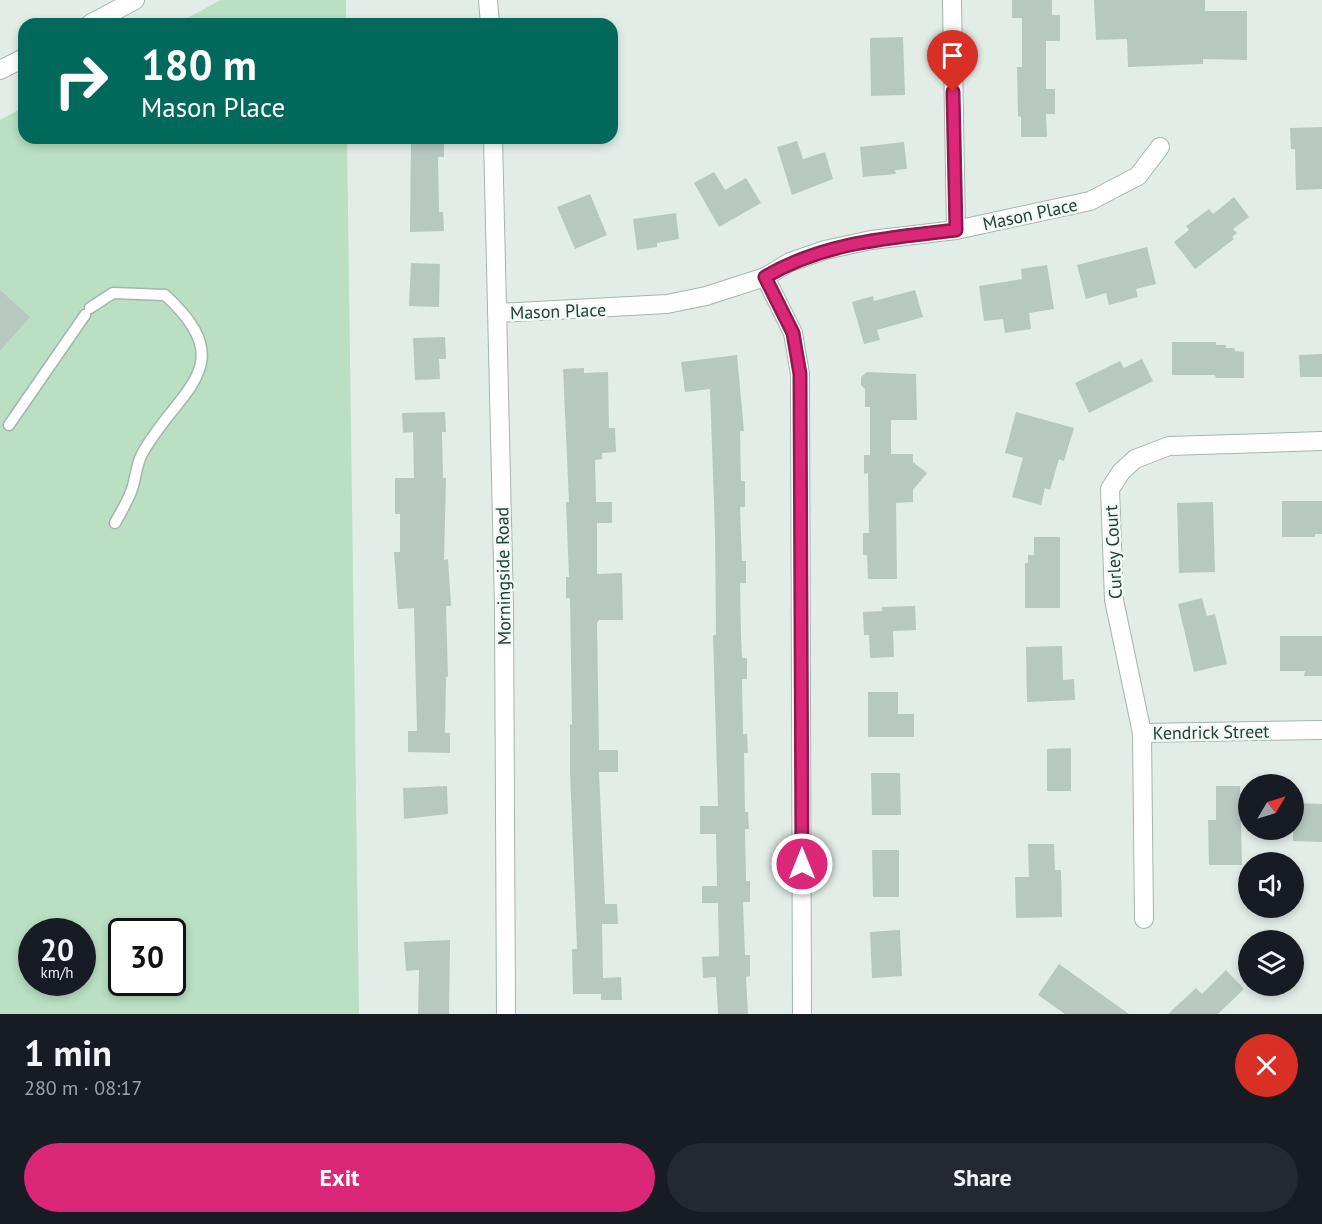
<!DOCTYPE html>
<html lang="en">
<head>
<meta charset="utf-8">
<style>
	:root { --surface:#171b24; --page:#242831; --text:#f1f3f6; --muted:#9ea1a6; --accent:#db2777 }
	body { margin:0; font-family:"PT Sans",sans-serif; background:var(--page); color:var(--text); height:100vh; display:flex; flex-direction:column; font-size:22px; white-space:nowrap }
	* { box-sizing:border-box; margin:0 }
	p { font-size:20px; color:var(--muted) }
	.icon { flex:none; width:33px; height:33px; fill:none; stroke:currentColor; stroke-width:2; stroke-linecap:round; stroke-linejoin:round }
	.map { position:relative; height:1014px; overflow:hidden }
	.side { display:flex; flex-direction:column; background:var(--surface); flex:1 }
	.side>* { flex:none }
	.guide { position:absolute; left:18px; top:18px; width:600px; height:126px; border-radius:18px; box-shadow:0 3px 9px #0003; background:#00695c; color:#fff; overflow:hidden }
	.needle { width:39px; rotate:52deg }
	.buttons { position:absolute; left:1238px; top:774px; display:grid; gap:12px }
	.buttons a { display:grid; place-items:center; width:66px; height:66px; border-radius:50%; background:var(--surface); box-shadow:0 3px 9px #0003; font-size:30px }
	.speed { position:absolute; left:18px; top:918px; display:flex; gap:12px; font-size:30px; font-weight:700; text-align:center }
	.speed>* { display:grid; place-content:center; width:78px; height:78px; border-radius:50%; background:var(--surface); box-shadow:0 3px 9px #0003; line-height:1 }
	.speed small { font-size:15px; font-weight:400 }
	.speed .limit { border:3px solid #111; border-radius:9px; background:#fff; color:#111 }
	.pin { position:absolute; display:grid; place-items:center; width:51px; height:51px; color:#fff; margin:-62px -26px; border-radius:50% 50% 50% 0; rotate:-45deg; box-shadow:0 0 6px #0007 }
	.pin .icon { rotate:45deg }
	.me { position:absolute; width:66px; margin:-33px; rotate:0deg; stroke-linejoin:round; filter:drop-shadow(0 0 4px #0008) }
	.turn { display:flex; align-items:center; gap:21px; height:126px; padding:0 24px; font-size:27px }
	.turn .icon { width:78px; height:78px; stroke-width:2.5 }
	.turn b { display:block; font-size:42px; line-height:51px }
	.round { display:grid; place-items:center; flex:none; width:63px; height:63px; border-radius:32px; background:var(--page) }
	.headline { display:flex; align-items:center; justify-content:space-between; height:102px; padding:0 24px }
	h1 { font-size:36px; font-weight:700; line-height:45px }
	.primary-button { display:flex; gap:12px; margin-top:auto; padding:12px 24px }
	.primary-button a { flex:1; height:69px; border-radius:36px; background:var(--accent); color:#fff; font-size:24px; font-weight:700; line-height:69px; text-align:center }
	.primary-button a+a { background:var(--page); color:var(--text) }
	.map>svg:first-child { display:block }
	.green { fill:#badfc3; fill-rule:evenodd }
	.building { fill:#b7c8c1 }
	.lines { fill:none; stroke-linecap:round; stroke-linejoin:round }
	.service-casing { stroke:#a4b5af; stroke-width:13 }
	.minor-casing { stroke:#a4b5af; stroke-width:20 }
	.secondary-casing { stroke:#a0b9b0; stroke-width:20 }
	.service { stroke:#fff; stroke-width:10 }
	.minor { stroke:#fff; stroke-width:18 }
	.secondary { stroke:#fff; stroke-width:18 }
	.route-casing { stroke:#8e194d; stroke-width:15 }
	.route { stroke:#db2777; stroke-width:10 }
	.labels { text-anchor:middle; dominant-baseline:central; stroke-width:5; stroke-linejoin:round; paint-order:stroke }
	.street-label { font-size:18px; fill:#213f36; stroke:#f3f9f6 }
</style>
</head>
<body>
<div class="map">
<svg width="1322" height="1014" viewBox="0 0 1322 1014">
	<rect width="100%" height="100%" fill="#e2ede8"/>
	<!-- green -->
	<path class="green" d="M 221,0 L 346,0 L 346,24 L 176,24 Z
		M 24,107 L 24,138 L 347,138 L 359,1014 L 0,1014 L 0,120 ZM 32,932 L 82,932 L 82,982 L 32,982 ZM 122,932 L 172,932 L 172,982 L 122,982 Z"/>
	<!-- building -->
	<path class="building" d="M 1012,0 L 1052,0 L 1052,15 L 1060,15 L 1060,41 L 1046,41 L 1046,89 L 1055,89 L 1055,114 L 1046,114 L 1047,137 L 1021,137 L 1021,117 L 1018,116 L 1017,67 L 1022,67 L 1022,18 L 1012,18 Z
		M 1094,0 L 1205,0 L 1205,11 L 1247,11 L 1247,60 L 1203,59 L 1203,64 L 1128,67 L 1127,39 L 1096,40 Z
		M 903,37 L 905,95 L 871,96 L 870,38 Z
		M 1322,127 L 1322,189 L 1296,190 L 1295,149 L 1291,149 L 1290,128 Z
		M 411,138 L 444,138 L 444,157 L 438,157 L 439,212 L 443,212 L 444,231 L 410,232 Z
		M 797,141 L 803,159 L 825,152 L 833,179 L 792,195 L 777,147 Z
		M 904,142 L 907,169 L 895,170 L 896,174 L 863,177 L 860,147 Z
		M 714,172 L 725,190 L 746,178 L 761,203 L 719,227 L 694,183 Z
		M 590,194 L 607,235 L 575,249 L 557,207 Z
		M 1234,197 L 1249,217 L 1233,229 L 1237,233 L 1232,237 L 1234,239 L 1195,269 L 1174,242 L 1189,230 L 1186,226 L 1209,209 L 1213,214 Z
		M 676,213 L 679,239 L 657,243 L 657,247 L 637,250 L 633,219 Z
		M 1147,247 L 1156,284 L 1136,289 L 1138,297 L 1109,305 L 1106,293 L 1086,299 L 1077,265 Z
		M 411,263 L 440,264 L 439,307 L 409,306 Z
		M 1047,265 L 1054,309 L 1029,313 L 1031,329 L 1005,333 L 1003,319 L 984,321 L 979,286 L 1022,279 L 1021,269 Z
		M 0,290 L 30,317 L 0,351 Z
		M 915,290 L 923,317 L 877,330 L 880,340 L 864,344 L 852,302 L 873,296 L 874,301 Z
		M 445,337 L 446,359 L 439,359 L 440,379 L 415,380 L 413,338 Z
		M 1172,342 L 1216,342 L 1216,345 L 1226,345 L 1226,348 L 1234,348 L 1235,351 L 1244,352 L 1244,378 L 1216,378 L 1215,375 L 1172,375 Z
		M 1322,354 L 1322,377 L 1300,377 L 1299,355 Z
		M 737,355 L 744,431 L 740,431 L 741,481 L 745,481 L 745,507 L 740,507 L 742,561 L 746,561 L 746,583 L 740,583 L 741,635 L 742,658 L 747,658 L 747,679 L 742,679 L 743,734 L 747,734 L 748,753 L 744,753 L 745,812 L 748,812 L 749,829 L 745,829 L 746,881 L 750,881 L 750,902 L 743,902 L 745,955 L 750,955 L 750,976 L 746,977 L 748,1014 L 718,1014 L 716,977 L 703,978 L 702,957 L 719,956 L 718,903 L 702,903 L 702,886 L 717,886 L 716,834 L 700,834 L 700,806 L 718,806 L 713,635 L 716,635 L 715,532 L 710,389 L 685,392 L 681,362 Z
		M 1142,359 L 1153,381 L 1089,413 L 1075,383 L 1120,361 L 1124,368 Z
		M 584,368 L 584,373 L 608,372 L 609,428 L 615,428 L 616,452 L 602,453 L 602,459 L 595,460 L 596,502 L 612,502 L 612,523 L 597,523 L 597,574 L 622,573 L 623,620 L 599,620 L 597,623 L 599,750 L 618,750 L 618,772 L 599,772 L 605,904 L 617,904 L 618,924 L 602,924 L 603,978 L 621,977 L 622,1000 L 601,1000 L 601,994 L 573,994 L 572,949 L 577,949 L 570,771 L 570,724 L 572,725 L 570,598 L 566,598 L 566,577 L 569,577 L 566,502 L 569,502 L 563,369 Z
		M 867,372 L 916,374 L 917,420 L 891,420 L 891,454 L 913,454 L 913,462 L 927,473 L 913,490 L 913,502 L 896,503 L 897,579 L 868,579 L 867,555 L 863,555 L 863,533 L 869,533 L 868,473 L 864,474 L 864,455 L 870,455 L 870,407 L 865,407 L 865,389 L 861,385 L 861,377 Z
		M 445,412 L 446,432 L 442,432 L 443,478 L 446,478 L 444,560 L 448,559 L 451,606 L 446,606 L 448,677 L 446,677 L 445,733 L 450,733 L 450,753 L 408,752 L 408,731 L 417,731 L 414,608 L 398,609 L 394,552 L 400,552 L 400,514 L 395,514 L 395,478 L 414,478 L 413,432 L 403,433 L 402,413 Z
		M 1016,412 L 1074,428 L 1064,461 L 1059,459 L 1050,490 L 1045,488 L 1041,505 L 1012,497 L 1023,458 L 1005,453 Z
		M 1282,501 L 1322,501 L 1322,534 L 1315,534 L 1315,537 L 1282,537 Z
		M 1213,502 L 1215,572 L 1179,573 L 1177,503 Z
		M 1034,537 L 1060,537 L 1060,608 L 1025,608 L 1025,563 L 1028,563 L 1028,555 L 1034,555 Z
		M 1202,598 L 1207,616 L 1215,614 L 1227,664 L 1194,672 L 1178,604 Z
		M 915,606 L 916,630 L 893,631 L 894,657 L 870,658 L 869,635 L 864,635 L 863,612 L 882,611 L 882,607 Z
		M 1280,636 L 1322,636 L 1322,676 L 1304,676 L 1305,671 L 1280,671 Z
		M 1062,646 L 1063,680 L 1074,679 L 1075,700 L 1027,702 L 1026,647 Z
		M 868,692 L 898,692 L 898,714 L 914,714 L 914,737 L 868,737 Z
		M 1071,748 L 1071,791 L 1047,791 L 1047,749 Z
		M 871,773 L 900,773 L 901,815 L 872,815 Z
		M 447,786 L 448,814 L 404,819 L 403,788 Z
		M 1216,786 L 1240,786 L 1242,865 L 1209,865 L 1208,820 L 1216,820 Z
		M 1293,803 L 1322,804 L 1322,842 L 1293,841 Z
		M 1028,844 L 1054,844 L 1055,870 L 1061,870 L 1062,917 L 1016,918 L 1015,877 L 1029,877 Z
		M 872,850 L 899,850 L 899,897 L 873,897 Z
		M 900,930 L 902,976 L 872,978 L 870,932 Z
		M 450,940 L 449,1014 L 418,1014 L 419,970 L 406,971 L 404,942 Z
		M 1059,964 L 1129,1014 L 1065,1014 L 1038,995 Z
		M 1226,970 L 1244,989 L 1218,1014 L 1168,1014 L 1196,988 L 1202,994 Z"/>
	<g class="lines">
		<defs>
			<path id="service" d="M 90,308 L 113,293 L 165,295 C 243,366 178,389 142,454 C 136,465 136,478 132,489 C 128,501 121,512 115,523
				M 9,425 L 85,315"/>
			<path id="minor" d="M 488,0 L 490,24
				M 952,0 L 956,230
				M 493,138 L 504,606 L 506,1014
				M 765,277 L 793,333 L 800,374 L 802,1014
				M 497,313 L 667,304 L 706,296 L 765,277 L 790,262 L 825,250 L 871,240 L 956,230 L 1090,201 L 1138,176 L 1160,147
				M 1142,733 L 1322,730
				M 1144,919 L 1142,733 L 1114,600 L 1110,489 L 1121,472 L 1135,459 L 1169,446 L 1322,441"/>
			<path id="secondary" d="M 90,24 L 135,0
				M 0,70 L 24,58"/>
		</defs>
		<!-- service casing -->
		<use href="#service" class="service-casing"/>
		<!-- minor casing -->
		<use href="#minor" class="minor-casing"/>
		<!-- secondary casing -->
		<use href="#secondary" class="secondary-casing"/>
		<!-- service -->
		<use href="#service" class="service"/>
		<!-- minor -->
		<use href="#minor" class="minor"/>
		<!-- secondary -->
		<use href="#secondary" class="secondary"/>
	</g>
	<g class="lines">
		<defs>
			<path id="route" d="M 802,864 L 800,374 L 793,333 L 765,277 C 824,242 889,238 956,230 L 953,92"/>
		</defs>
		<!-- route casing -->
		<use href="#route" class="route-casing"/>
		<!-- route -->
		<use href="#route" class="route"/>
	</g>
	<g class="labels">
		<!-- street labels -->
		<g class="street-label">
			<text transform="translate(1030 214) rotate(-12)">Mason Place</text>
			<text transform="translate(558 311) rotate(-2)">Mason Place</text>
			<text transform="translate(1113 552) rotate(-93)">Curley Court</text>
			<text transform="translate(503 576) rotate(-91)">Morningside Road</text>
			<text transform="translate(1211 732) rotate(-1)">Kendrick Street</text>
		</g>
	</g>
</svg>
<div class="buttons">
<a><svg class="needle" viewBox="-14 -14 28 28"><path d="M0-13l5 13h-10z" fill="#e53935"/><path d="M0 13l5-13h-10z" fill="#9ea1a6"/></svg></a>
<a><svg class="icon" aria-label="sound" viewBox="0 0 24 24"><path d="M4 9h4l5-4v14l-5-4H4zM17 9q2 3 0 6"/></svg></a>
<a><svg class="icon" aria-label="layers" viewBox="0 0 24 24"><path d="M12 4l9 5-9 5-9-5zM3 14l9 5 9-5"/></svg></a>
</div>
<div class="speed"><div>20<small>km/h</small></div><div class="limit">30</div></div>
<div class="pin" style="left:953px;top:92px;background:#d93025"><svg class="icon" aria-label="arrive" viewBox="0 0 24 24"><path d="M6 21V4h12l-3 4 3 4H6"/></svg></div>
<svg class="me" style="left:802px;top:864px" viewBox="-20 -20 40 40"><circle r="17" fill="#db2777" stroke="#fff" stroke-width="3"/><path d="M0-11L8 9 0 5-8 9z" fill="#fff"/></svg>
<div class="guide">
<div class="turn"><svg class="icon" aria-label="right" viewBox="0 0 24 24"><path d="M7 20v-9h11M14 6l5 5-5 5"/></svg><div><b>180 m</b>Mason Place</div></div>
</div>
</div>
<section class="side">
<div class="headline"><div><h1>1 min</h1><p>280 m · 08:17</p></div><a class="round" style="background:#d93025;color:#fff"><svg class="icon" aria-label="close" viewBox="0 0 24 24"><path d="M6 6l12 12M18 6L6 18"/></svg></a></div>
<div class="primary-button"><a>Exit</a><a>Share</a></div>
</section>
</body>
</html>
